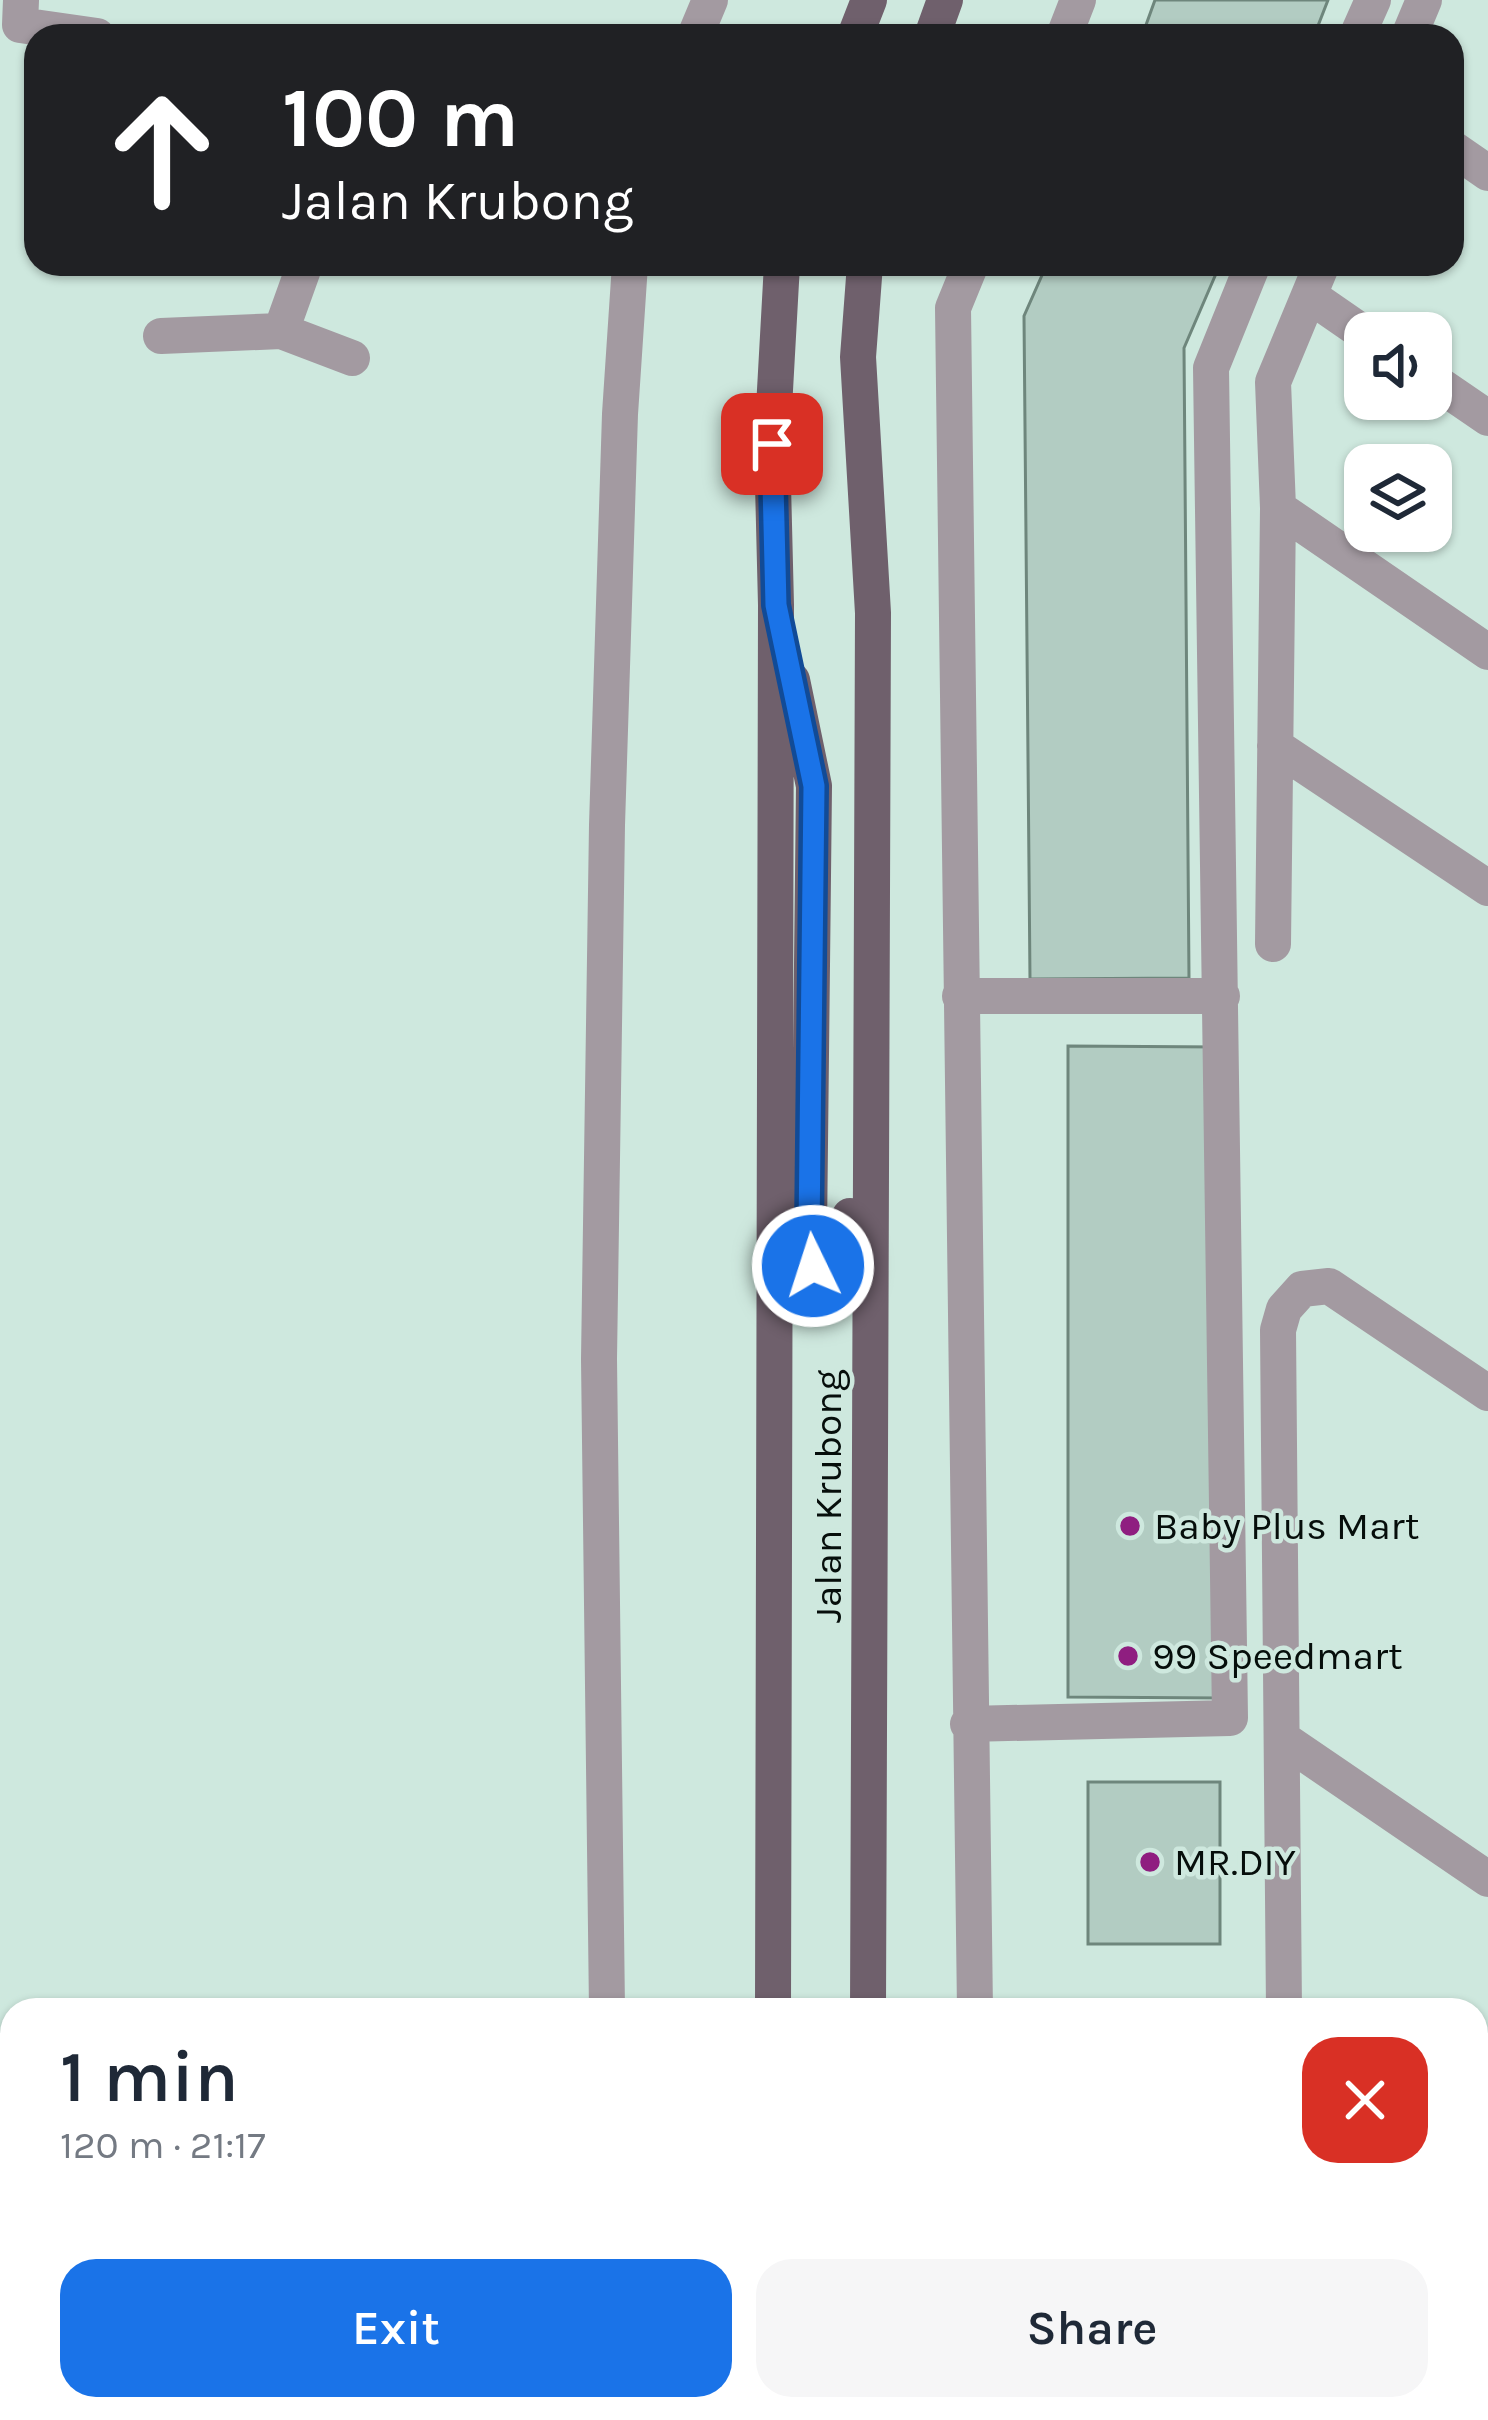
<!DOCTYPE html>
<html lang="en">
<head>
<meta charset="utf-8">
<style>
	:root { --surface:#fff; --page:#f6f6f7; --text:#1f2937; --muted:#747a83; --accent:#1a73e8 }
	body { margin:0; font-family:Karla,sans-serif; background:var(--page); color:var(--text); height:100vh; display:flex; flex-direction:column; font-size:45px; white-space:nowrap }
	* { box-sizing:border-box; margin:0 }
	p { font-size:39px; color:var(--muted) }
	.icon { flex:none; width:66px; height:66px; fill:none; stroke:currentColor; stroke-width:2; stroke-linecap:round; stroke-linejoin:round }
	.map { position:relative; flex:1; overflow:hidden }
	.details { position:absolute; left:0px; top:1998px; width:1488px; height:423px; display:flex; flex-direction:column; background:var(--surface); border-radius:36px 36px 0 0; box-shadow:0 3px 9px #0004 }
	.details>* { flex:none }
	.top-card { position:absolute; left:24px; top:24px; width:1440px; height:252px; border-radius:36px; box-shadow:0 3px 9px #0004; background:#202124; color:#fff; overflow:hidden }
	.tools { position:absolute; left:1344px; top:312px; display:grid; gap:24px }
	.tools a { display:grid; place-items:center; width:108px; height:108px; border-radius:24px; background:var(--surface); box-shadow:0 3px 9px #0004; font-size:60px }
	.pin { position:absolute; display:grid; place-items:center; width:102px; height:102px; color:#fff; margin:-51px; border-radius:24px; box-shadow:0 6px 18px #0006 }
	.me { position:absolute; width:132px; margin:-66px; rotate:356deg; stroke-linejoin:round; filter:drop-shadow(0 0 9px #0008) }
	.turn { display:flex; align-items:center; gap:42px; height:252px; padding:0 60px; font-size:54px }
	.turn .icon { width:156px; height:156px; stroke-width:2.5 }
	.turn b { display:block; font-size:84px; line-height:102px }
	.round { display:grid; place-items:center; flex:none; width:126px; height:126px; border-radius:36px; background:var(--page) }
	.overview { display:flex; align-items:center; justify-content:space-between; height:204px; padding:0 60px }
	h1 { font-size:72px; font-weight:600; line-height:90px }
	.action { display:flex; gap:24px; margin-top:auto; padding:24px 60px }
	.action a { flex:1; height:138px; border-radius:36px; background:var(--accent); color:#fff; font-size:48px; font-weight:600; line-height:138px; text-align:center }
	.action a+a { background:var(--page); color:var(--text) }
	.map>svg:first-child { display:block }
	.building { fill:#b2ccc2; stroke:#6e867c; stroke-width:3 }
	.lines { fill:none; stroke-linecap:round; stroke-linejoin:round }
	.minor { stroke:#a39aa1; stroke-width:36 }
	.major { stroke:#6f606c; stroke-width:36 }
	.route-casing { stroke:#114b97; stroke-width:30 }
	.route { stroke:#1a73e8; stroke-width:21 }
	.poi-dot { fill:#8f1e80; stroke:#cee8de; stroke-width:4.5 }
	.labels { text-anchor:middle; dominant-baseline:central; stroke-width:9; stroke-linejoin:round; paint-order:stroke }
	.street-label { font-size:39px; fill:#060e0b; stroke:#cee8de }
	.poi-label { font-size:39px; fill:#060e0b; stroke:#cee8de; text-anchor:start }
</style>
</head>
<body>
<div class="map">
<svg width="1488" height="2420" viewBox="0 0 1488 2420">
	<rect width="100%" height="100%" fill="#cee8de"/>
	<!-- building -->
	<path class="building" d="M 1155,0 L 1328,0 L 1314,36 L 1142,36 Z
		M 1047,264 L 1207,264 L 1218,269 L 1184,348 L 1189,978 L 1030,979 L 1024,316 Z
		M 1068,1046 L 1220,1047 L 1221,1698 L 1068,1697 Z
		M 1088,1782 L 1220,1782 L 1220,1944 L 1088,1944 Z"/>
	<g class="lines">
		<!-- minor -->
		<path class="minor" d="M 21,0 L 20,25 L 97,36
			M 695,36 L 710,0
			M 1064,36 L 1078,0
			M 1357,36 L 1373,0
			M 1409,36 L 1424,0
			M 1452,148 L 1488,173
			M 971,264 L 953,308 L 975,2010
			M 1310,296 L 1365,334
			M 281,331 L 305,264
			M 161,336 L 281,331 L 352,358
			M 1431,379 L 1488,418
			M 1278,508 L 1488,652
			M 1275,746 L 1488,888
			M 1273,944 L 1278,508 L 1273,382 L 1322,264
			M 960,996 L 1222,996
			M 968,1724 L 1230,1718 L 1211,368 L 1253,264
			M 1283,1739 L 1488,1879
			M 607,2010 L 599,1359 L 607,825 L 620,414 L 630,264
			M 1284,2010 L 1278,1330 L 1284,1309 L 1302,1289 L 1329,1286 L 1488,1393
			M 1476,2355 L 1488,2364
			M 612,2409 L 613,2420
			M 1290,2420 L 1291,2409"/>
		<!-- major -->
		<path class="major" d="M 855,36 L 869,0
			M 932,36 L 945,0
			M 865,264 L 858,357 L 873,613 L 868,2010
			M 792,680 L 814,786 L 809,1233 L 813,1266 L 832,1277 C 850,1259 850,1240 850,1216
			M 773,2010 L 776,605 L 772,444 L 782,264
			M 772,2420 L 772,2409
			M 865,2420 L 865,2409"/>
	</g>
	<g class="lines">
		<defs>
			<path id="route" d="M 772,444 L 776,605 L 814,786 L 809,1233 L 813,1266"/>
		</defs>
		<!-- route casing -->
		<use href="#route" class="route-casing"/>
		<!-- route -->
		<use href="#route" class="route"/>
	</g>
	<!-- markers -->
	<g class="poi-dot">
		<circle cx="1130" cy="1526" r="12"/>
		<circle cx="1128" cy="1656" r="12"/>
		<circle cx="1150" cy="1862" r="12"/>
	</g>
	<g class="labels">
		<!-- street labels -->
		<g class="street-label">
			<text transform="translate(828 1496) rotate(-90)">Jalan Krubong</text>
		</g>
		<!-- poi labels -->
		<g class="poi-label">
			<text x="1154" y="1526">Baby Plus Mart</text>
			<text x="1152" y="1656">99 Speedmart</text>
			<text x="1174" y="1862">MR.DIY</text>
		</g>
	</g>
</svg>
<div class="tools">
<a><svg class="icon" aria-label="sound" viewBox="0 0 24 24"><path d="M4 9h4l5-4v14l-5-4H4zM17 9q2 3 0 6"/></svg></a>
<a><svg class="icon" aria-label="layers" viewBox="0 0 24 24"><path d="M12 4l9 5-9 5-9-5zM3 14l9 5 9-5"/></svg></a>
</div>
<div class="pin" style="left:772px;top:444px;background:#d93025"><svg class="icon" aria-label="arrive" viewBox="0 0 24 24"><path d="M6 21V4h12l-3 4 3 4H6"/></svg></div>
<svg class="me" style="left:813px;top:1266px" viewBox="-20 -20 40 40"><circle r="17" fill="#1a73e8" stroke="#fff" stroke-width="3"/><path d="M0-11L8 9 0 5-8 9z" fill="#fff"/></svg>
<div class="top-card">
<div class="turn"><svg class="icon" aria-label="ahead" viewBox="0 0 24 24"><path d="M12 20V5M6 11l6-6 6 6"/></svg><div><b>100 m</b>Jalan Krubong</div></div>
</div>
<section class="details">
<div class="overview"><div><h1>1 min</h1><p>120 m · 21:17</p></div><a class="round" style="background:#d93025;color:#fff"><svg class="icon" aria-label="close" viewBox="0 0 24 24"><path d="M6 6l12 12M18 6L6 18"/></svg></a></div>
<div class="action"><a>Exit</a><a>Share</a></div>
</section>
</div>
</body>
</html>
